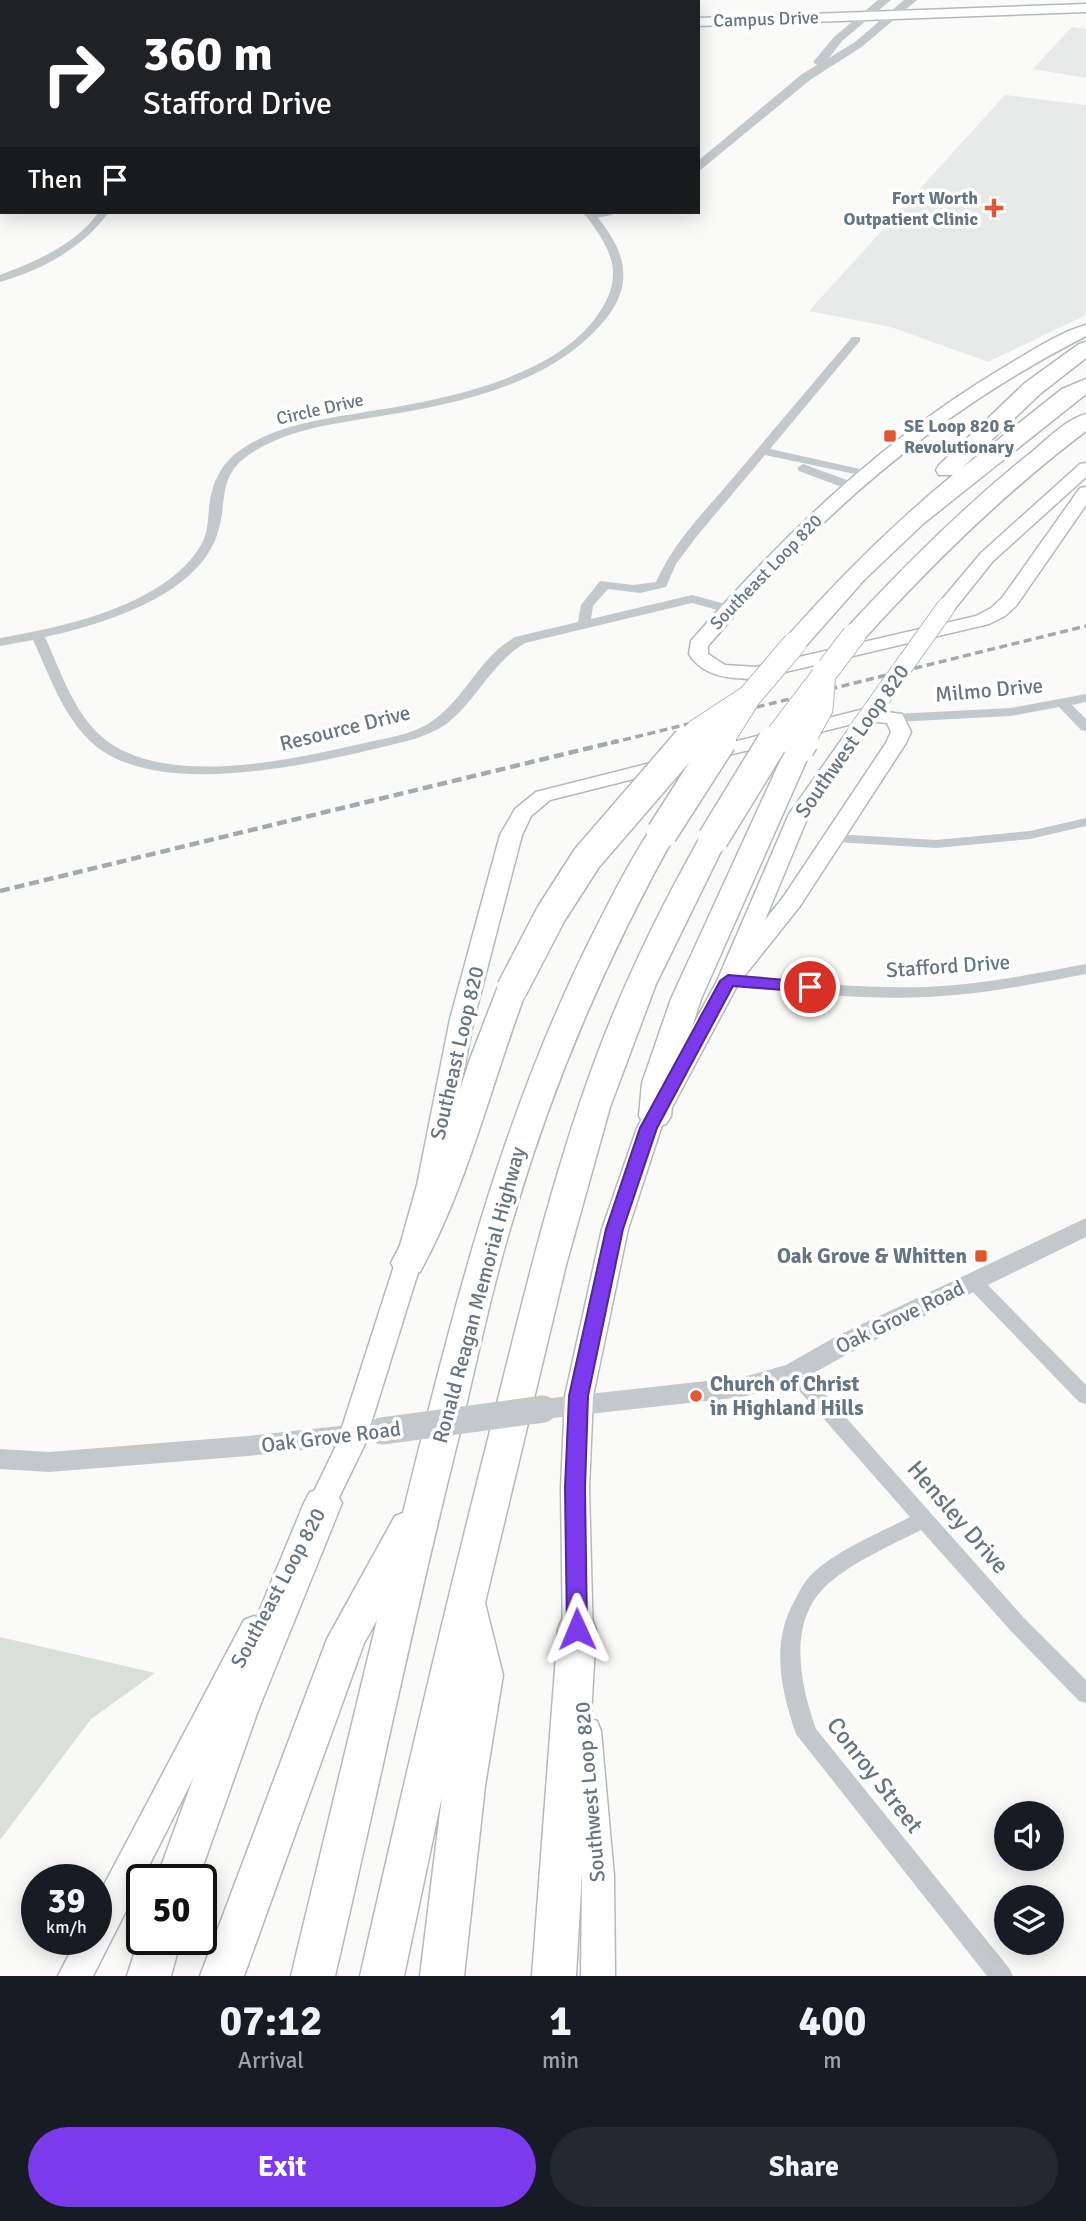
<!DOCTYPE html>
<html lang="en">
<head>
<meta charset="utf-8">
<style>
	:root { --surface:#171b24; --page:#242831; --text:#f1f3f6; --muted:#9ea1a6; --accent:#7c3aed }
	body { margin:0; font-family:Signika,sans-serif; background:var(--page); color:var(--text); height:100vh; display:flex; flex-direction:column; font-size:26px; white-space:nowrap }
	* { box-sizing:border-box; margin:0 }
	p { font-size:23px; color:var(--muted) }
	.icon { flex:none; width:38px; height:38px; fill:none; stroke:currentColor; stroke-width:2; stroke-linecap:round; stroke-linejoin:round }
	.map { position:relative; height:1976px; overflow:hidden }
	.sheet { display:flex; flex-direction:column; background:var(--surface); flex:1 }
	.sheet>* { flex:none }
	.top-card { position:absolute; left:0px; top:0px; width:700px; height:214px; box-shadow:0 4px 18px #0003; background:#202124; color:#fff; overflow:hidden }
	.controls { position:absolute; left:994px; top:1801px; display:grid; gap:14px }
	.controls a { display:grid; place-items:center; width:70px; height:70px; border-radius:50%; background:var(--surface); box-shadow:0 4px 18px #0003; font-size:35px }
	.speed { position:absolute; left:21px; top:1864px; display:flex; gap:14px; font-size:35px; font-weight:700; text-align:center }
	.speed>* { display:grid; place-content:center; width:91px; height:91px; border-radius:50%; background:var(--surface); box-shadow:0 4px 18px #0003; line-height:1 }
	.speed small { font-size:18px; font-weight:400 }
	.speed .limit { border:4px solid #111; border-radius:10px; background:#fff; color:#111 }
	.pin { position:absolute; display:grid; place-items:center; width:60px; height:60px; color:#fff; margin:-30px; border:4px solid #fff; border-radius:50%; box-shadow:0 2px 7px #0007 }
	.me { position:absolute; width:77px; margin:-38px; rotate:359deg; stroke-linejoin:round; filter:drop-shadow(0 0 5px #0008) }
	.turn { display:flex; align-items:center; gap:24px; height:147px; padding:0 28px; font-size:32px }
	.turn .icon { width:91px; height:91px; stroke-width:2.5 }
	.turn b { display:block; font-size:49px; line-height:60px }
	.then { display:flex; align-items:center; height:66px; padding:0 28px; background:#0003; gap:14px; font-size:26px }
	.eta { display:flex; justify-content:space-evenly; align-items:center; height:119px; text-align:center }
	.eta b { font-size:42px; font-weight:800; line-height:49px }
	.cta { display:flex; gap:14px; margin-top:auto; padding:14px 28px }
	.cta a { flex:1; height:80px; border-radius:42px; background:var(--accent); color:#fff; font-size:28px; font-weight:800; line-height:80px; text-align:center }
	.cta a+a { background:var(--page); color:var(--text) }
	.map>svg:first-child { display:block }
	.built { fill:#e8e9e9 }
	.green { fill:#dadfd7 }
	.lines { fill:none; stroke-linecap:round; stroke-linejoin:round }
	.secondary-casing { stroke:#b3babf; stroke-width:3 }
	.motorway-casing { stroke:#b4b9bd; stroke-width:3 }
	.minor { fill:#c3c8cc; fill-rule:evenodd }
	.tertiary { fill:#c3c8cc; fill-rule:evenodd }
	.secondary { fill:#fff; fill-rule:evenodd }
	.motorway { fill:#fff; fill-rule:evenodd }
	.rail-far1 { stroke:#a2aab0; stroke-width:3.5; stroke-dasharray:8 4.5; stroke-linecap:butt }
	.rail { stroke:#a2aab0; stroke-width:4.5; stroke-dasharray:10 5; stroke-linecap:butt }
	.secondary-bridge-casing { stroke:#b3babf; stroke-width:20; stroke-linecap:butt }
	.motorway-bridge-far1-casing { stroke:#b4b9bd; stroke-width:25; stroke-linecap:butt }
	.motorway-bridge-casing { stroke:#b4b9bd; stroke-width:33; stroke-linecap:butt }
	.tertiary-bridge { stroke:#c3c8cc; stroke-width:27 }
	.secondary-bridge { stroke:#fff; stroke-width:18 }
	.motorway-bridge-far1 { stroke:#fff; stroke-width:23 }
	.motorway-bridge { stroke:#fff; stroke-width:30 }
	.route { fill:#7c3aed; stroke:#51269a; stroke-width:2 }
	.poi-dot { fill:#e4572e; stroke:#fff; stroke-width:2.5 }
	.labels { text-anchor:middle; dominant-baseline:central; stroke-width:7; stroke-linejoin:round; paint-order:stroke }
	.far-street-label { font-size:18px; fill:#657683; stroke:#fff }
	.far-poi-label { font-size:18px; font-weight:bold; fill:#657683; stroke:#fff; text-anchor:end }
	.street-label { font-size:21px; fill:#657683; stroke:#fff }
	.poi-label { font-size:21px; font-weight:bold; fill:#657683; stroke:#fff; text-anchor:end }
	.near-street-label { font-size:24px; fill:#657683; stroke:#fff }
</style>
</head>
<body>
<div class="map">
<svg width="1086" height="1976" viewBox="0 0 1086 1976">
	<rect width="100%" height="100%" fill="#fafaf8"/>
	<!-- built -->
	<path class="built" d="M 1072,27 L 1086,29 L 1086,78 L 1033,69 Z
		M 1005,95 L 1086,105 L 1086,315 L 988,362 L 891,327 L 809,311 Z"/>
	<!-- green -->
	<path class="green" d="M 0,1637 L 155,1673 L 91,1719 L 0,1840 Z"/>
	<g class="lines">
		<defs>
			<path id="secondary" d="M 176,0 L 192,0 L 193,2 L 177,2 Z
				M 213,0 L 232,0 L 233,2 L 214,2 Z
				M 1086,4 L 1086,12 L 698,26 L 698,18 Z
				M 1086,325 L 1086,336 C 932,415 819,515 708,646 L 708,654 L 725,665 L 756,667 L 976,616 L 991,608 L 1002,598 L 1080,488 L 1086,487 L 1086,505 L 1016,606 L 1005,616 L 989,624 L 756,679 C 731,679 703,677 689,654 L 691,641 C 782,536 881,441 1001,369 C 1027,354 1057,333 1086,325 Z
				M 1086,463 L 1086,477 L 993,561 L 953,611 L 939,611 L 937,607 L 939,603 L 981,553 L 1080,464 Z
				M 864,709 L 902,714 L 911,732 L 906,743 L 800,906 L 738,984 L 661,1128 L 628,1229 L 593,1396 L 589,1488 L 593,1641 L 589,1650 L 578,1654 L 567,1650 L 563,1641 L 561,1488 L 565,1396 L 602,1229 L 637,1128 L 717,981 L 789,814 L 849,729 L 863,729 L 866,733 L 809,814 L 765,920 L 784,896 L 886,743 L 891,732 L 887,723 L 864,721 L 550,800 L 531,816 L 522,835 L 474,1019 L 441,1185 L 421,1263 L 364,1446 L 326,1524 L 316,1528 L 306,1524 L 302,1516 L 336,1446 L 395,1263 L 417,1185 L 450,1019 L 500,835 L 515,809 L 536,792 Z
				M 254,1616 L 264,1620 L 269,1629 L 93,1976 L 58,1976 L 77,1939 L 96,1939 L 96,1900 L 244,1620 Z
				M 586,1717 L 597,1721 L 601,1731 L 614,1876 L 615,1976 L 581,1976 L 582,1876 L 571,1731 L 575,1721 Z"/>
			<path id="motorway" d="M 1086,342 L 1086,358 L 1041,393 L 961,469 L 1062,389 L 1086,379 L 1086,394 L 924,523 L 864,580 L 804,648 L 795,650 L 786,648 L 783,643 L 786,638 C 838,579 892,525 953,475 L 939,475 L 936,470 L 939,465 L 1025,383 L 1079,344 Z
				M 1086,414 L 1086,431 C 1004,493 932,564 863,640 L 854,642 L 845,640 L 842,635 L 845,630 C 904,566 965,505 1033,451 C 1048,438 1067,419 1086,414 Z
				M 799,740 L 808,742 L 812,748 L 701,999 L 674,1083 L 671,1116 L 666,1124 L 655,1127 L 644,1124 L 639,1116 L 642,1083 L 671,999 L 786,748 L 790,742 Z
				M 662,825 L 672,827 L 676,833 C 609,953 555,1077 516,1209 C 493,1283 477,1360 459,1436 C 414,1616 377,1796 335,1976 L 291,1976 L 377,1620 L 364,1643 L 244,1976 L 200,1976 L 327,1639 L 395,1516 L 403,1513 C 451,1319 497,1129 586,948 C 606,908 627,865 652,827 Z
				M 713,831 L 723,833 L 727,839 L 656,984 L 610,1107 L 566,1265 L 495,1561 L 485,1603 L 503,1675 L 485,1786 L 464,1976 L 420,1976 L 442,1796 L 404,1976 L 360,1976 C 402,1791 445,1607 492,1423 C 523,1300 552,1175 597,1055 C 625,980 660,909 699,839 L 703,833 Z
				M 512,979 L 523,982 L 527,989 C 491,1083 469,1183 420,1272 L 408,1275 L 396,1272 L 391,1263 L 425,1197 L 470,1059 L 497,989 L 501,982 Z
				M 323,1488 L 336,1492 L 342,1503 L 259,1708 L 198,1880 L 156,1880 L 219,1708 L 304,1503 L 310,1492 Z
				M 577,1612 L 591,1617 L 596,1629 L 576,1976 L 532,1976 L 558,1629 L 563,1617 Z
				M 142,1929 L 142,1939 L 181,1939 L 171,1976 L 127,1976 Z"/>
		</defs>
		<!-- secondary casing -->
		<use href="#secondary" class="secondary-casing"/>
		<!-- motorway casing -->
		<use href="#motorway" class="motorway-casing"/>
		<!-- minor -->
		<path class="minor" d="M 0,79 L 2,79 L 2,85 L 0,85 Z
			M 0,155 L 2,155 L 2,161 L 0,161 Z
			M 99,212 L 109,212 C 83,248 42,270 0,282 L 0,275 C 37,261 75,245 99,212 Z
			M 583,212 L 593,212 C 621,244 637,278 608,316 C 555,385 456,404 375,417 C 333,424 290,429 253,452 C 215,476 229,500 217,535 C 197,596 101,625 45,637 C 61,672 75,717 107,741 C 170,787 290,760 360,744 C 385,738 415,735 435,719 C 462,699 477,666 503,645 L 515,637 L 578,622 L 581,605 L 600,581 L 633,585 L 656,582 C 673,543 705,511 732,479 C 772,432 812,384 852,337 L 860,337 L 860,341 L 770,449 L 869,471 L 869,477 L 765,455 L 697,536 L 676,564 L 666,587 L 640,593 L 608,589 L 593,606 L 591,619 L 692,595 L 733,606 L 733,612 L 728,613 L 692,603 L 525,643 C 490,664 476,702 445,725 C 436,731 425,735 415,739 C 334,759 158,806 90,741 C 62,714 49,674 33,640 L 0,646 L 0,638 C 64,627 173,604 204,539 C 208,529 208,518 209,508 C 212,481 222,461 245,447 C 284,422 333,418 377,410 C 446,399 549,378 594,320 C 627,277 613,251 583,212 Z
			M 803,464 L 855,483 L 857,486 L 855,489 L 847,489 L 799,471 L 797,468 Z
			M 1086,694 L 1086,702 L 1072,705 L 1086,719 L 1086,731 L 1081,730 L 1059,707 L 1011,716 L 895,722 L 888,718 L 895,714 L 1011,708 Z
			M 1086,818 L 1086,826 L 1030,839 L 936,848 L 835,842 L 828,838 L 835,834 L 936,840 L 1030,831 Z
			M 1086,964 L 1086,974 C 1033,984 980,995 927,997 C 860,1000 794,992 728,986 L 720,981 L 728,976 C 794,981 860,989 926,987 C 980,985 1033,974 1086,964 Z
			M 974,1275 L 980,1277 L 1086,1385 L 1086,1404 L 1079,1402 L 968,1287 L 965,1282 L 968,1277 Z
			M 794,1365 L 801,1367 L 1024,1618 L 1086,1680 L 1086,1703 L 1079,1701 L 1010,1630 L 921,1530 C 890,1546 856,1560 829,1583 C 786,1620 800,1684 816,1729 L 1009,1968 L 1013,1976 L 987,1976 L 796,1734 C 781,1690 770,1643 795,1600 C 800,1590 805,1580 813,1573 C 840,1548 878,1534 910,1517 L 787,1377 L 785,1372 L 787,1367 Z"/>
		<!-- tertiary -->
		<path class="tertiary" d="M 878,0 L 891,0 L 842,41 L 829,58 L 855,42 L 904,0 L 917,0 L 863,46 L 810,80 L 698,172 L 698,161 L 802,74 L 817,65 L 813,62 L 834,37 Z
			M 588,212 L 614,212 L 612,215 L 591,219 L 584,215 Z
			M 1086,1218 L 1086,1237 L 855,1350 L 803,1379 L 743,1397 L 543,1419 L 534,1416 L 530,1409 L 534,1402 L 543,1399 L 743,1377 L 786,1365 L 837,1336 Z
			M 367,1423 L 376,1426 L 380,1433 L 376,1440 L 367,1443 L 248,1456 L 49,1472 L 0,1469 L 0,1449 L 49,1452 L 248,1436 Z"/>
		<!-- secondary -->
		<use href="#secondary" class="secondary"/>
		<!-- motorway -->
		<use href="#motorway" class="motorway"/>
		<!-- rail-far1 -->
		<path class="rail-far1" d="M 611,743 L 1086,626"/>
		<!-- rail -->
		<path class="rail" d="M 0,891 L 618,741"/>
		<defs>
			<path id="secondary-bridge" d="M 856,733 L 946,607"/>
			<path id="motorway-bridge-far1" d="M 686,743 L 697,731 L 749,697
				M 720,743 L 749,697 L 795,643
				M 772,743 L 854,635
				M 802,743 L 821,709 L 824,671"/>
			<path id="motorway-bridge" d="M 799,748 L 803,741
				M 662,833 L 721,741
				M 713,839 L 773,741
				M 512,989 L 551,914 L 587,858 L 688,741"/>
		</defs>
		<!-- secondary-bridge casing -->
		<use href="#secondary-bridge" class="secondary-bridge-casing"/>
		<!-- motorway-bridge-far1 casing -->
		<use href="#motorway-bridge-far1" class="motorway-bridge-far1-casing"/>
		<!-- motorway-bridge casing -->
		<use href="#motorway-bridge" class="motorway-bridge-casing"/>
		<!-- tertiary-bridge -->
		<path class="tertiary-bridge" d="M 382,1431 L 543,1409"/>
		<!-- secondary-bridge -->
		<use href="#secondary-bridge" class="secondary-bridge"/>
		<!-- motorway-bridge-far1 -->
		<use href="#motorway-bridge-far1" class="motorway-bridge-far1"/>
		<!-- motorway-bridge -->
		<use href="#motorway-bridge" class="motorway-bridge"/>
	</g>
	<!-- route -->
	<path class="route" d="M 728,975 L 810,982 L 818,987 L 810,992 L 733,986 L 657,1128 L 623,1229 L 588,1396 L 585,1488 L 587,1629 L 584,1636 L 577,1638 L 570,1636 L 567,1629 L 565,1488 L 569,1396 L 606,1229 L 640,1128 L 720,981 Z"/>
	<!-- markers -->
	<g class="poi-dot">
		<path d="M990.5 197.5h7v7h7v7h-7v7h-7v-7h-7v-7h7z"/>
		<rect x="883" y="429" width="14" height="14" rx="3.5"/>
		<rect x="974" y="1249" width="14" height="14" rx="3.5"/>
		<circle cx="696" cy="1396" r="7"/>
	</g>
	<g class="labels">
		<!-- far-street labels -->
		<g class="far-street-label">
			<text transform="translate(766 19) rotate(-2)">Campus Drive</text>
			<text transform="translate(320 409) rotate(-13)">Circle Drive</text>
			<text transform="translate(766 572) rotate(-46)">Southeast Loop 820</text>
		</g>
		<!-- far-poi labels -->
		<g class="far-poi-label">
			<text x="978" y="198">Fort Worth<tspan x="978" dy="21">Outpatient Clinic</tspan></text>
			<text x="904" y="426" text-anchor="start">SE Loop 820 &amp;<tspan x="904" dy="21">Revolutionary</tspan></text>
		</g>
		<!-- street labels -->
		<g class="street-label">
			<text transform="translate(989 690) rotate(-5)">Milmo Drive</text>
			<text transform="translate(345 728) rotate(-14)">Resource Drive</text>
			<text transform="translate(852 741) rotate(-55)">Southwest Loop 820</text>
			<text transform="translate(948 966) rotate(-4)">Stafford Drive</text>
			<text transform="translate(457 1053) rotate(-77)">Southeast Loop 820</text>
			<text transform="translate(479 1295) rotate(-75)">Ronald Reagan Memorial Highway</text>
			<text transform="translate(900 1317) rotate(-26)">Oak Grove Road</text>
			<text transform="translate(331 1437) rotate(-7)">Oak Grove Road</text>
			<text transform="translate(278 1588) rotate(-62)">Southeast Loop 820</text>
			<text transform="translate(590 1792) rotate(-95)">Southwest Loop 820</text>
		</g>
		<!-- poi labels -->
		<g class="poi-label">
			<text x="967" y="1256">Oak Grove &amp; Whitten</text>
			<text x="710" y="1384" text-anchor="start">Church of Christ<tspan x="710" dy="24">in Highland Hills</tspan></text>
		</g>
		<!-- near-street labels -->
		<g class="near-street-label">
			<text transform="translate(958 1517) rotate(49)">Hensley Drive</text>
			<text transform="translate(875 1775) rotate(52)">Conroy Street</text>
		</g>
	</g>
</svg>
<div class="controls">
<a><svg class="icon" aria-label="sound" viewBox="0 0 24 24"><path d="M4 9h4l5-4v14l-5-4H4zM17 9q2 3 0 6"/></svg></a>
<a><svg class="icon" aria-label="layers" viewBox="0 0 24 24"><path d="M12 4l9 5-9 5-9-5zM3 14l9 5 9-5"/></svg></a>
</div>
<div class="speed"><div>39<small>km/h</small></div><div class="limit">50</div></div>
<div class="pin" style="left:810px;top:987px;background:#d93025"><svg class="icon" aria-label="arrive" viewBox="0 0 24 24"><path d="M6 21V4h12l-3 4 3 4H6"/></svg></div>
<svg class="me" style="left:577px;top:1629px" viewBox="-20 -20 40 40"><path d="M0-17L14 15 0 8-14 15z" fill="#7c3aed" stroke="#fff" stroke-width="4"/></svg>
<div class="top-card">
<div class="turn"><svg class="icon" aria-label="right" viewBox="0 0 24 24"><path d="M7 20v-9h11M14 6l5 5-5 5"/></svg><div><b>360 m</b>Stafford Drive</div></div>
<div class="then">Then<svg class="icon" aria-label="arrive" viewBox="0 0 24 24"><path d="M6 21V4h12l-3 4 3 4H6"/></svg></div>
</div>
</div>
<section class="sheet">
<div class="eta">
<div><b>07:12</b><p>Arrival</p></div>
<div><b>1</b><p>min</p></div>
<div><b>400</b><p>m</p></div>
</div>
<div class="cta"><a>Exit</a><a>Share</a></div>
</section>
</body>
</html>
